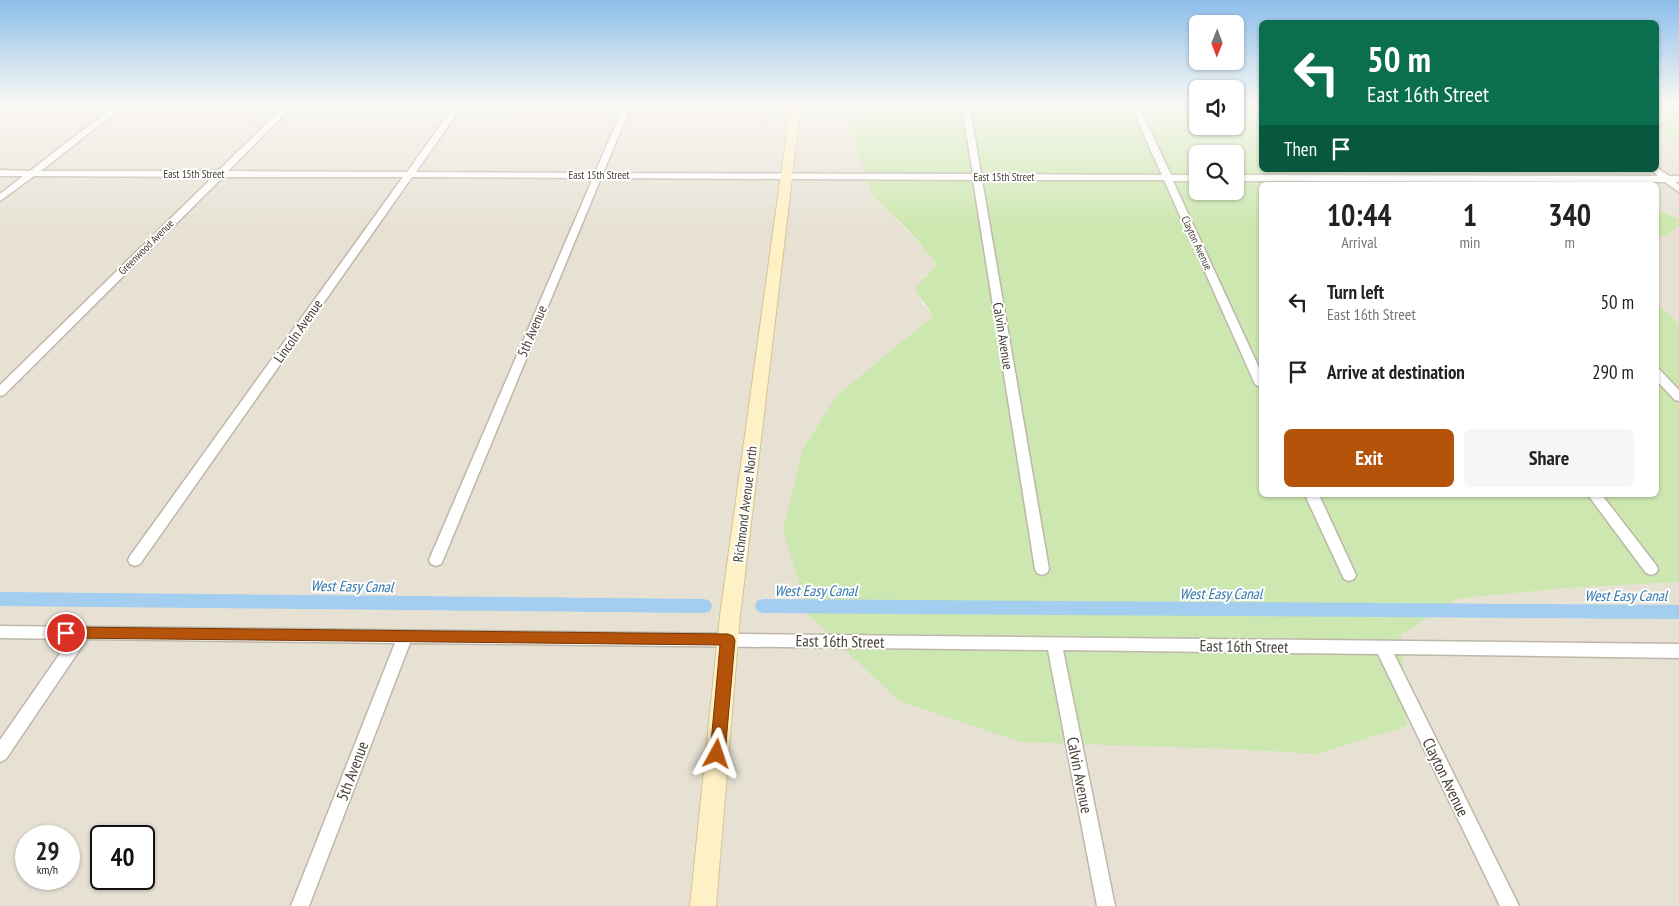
<!DOCTYPE html>
<html lang="en">
<head>
<meta charset="utf-8">
<style>
	:root { --surface:#fff; --page:#f6f6f6; --text:#222; --muted:#767676; --accent:#b45309 }
	body { margin:0; font-family:"PT Sans Narrow",sans-serif; background:var(--page); color:var(--text); height:100vh; display:flex; flex-direction:column; font-size:19px; white-space:nowrap }
	* { box-sizing:border-box; margin:0 }
	p { font-size:16px; color:var(--muted) }
	.icon { flex:none; width:28px; height:28px; fill:none; stroke:currentColor; stroke-width:2; stroke-linecap:round; stroke-linejoin:round }
	.map { position:relative; flex:1; overflow:hidden }
	.details { position:absolute; left:1259px; top:182px; width:400px; height:315px; display:flex; flex-direction:column; background:var(--surface); border-radius:8px; box-shadow:0 1px 4px #0004 }
	.details>* { flex:none }
	.top-card { position:absolute; left:1259px; top:20px; width:400px; height:152px; border-radius:8px; box-shadow:0 1px 4px #0004; background:#0b6e4f; color:#fff; overflow:hidden }
	.needle { width:32px; rotate:181deg }
	.controls { position:absolute; left:1189px; top:15px; display:grid; gap:10px }
	.controls a { display:grid; place-items:center; width:55px; height:55px; border-radius:8px; background:var(--surface); box-shadow:0 1px 4px #0004; font-size:25px }
	.speed { position:absolute; left:15px; top:825px; display:flex; gap:10px; font-size:25px; font-weight:700; text-align:center }
	.speed>* { display:grid; place-content:center; width:65px; height:65px; border-radius:50%; background:var(--surface); box-shadow:0 1px 4px #0004; line-height:1 }
	.speed small { font-size:12px; font-weight:400 }
	.speed .limit { border:2px solid #111; border-radius:8px; background:#fff; color:#111 }
	.pin { position:absolute; display:grid; place-items:center; width:42px; height:42px; color:#fff; margin:-21px; border:2px solid #fff; border-radius:50%; box-shadow:0 1px 5px #0007 }
	.me { position:absolute; width:55px; margin:-28px; rotate:5deg; stroke-linejoin:round; filter:drop-shadow(0 0 4px #0008) }
	.turn { display:flex; align-items:center; gap:18px; height:105px; padding:0 25px; font-size:22px }
	.turn .icon { width:65px; height:65px; stroke-width:2.5 }
	.turn b { display:block; font-size:35px; line-height:42px }
	.then { display:flex; align-items:center; height:48px; padding:0 25px; background:#0003; gap:10px; font-size:19px }
	.eta { display:flex; justify-content:space-evenly; align-items:center; height:85px; text-align:center }
	.eta b { font-size:30px; font-weight:800; line-height:35px }
	.cta { display:flex; gap:10px; margin-top:auto; padding:10px 25px }
	.cta a { flex:1; height:58px; border-radius:8px; background:var(--accent); color:#fff; font-size:20px; font-weight:800; line-height:58px; text-align:center }
	.cta a+a { background:var(--page); color:var(--text) }
	ul { padding:0; list-style:none }
	li { display:flex; align-items:center; gap:15px; height:70px; padding:0 25px }
	li div { flex:1 }
	li b { display:block; font-size:19px }
	li em { font-style:normal }
	.map>svg:first-child { display:block }
	.residential { fill:#e7e1d4; fill-rule:evenodd }
	.green { fill:#cce7af; fill-rule:evenodd }
	.lines { fill:none; stroke-linecap:round; stroke-linejoin:round }
	.canal { fill:#a3ceef; fill-rule:evenodd }
	.street-casing { stroke:#beb7a9; stroke-width:3 }
	.secondary-casing { stroke:#d2c396; stroke-width:2 }
	.street { fill:#fff; fill-rule:evenodd }
	.secondary { fill:#fef1c5; fill-rule:evenodd }
	.route { fill:#b45309; stroke:#753606 }
	.labels { text-anchor:middle; dominant-baseline:central; stroke-width:4; stroke-linejoin:round; paint-order:stroke }
	.far-street-label { font-size:11px; fill:#453f35; stroke:#fff }
	.street-label { font-size:14px; fill:#453f35; stroke:#fff }
	.water-label { font-size:15px; font-style:italic; fill:#3077af; stroke:#fff }
	.near-street-label { font-size:16px; fill:#453f35; stroke:#fff }
</style>
</head>
<body>
<div class="map">
<svg width="1679" height="906" viewBox="0 0 1679 906">
	<rect width="100%" height="100%" fill="#f3efe6"/>
	<!-- residential -->
	<path class="residential" d="M 0,102 L 792,102 L 693,906 L 0,906 ZM 26,836 L 69,836 L 69,879 L 26,879 ZM 101,836 L 144,836 L 144,879 L 101,879 Z
		M 801,102 L 959,102 L 959,106 L 869,106 L 848,124 L 858,152 L 897,220 L 928,253 L 936,266 L 924,277 L 922,303 L 933,316 L 837,395 L 803,448 L 809,615 L 832,635 L 1230,749 L 1317,754 L 1407,726 L 1401,635 L 1457,599 L 1567,588 L 1679,582 L 1679,906 L 713,906 L 738,616 Z
		M 1656,131 L 1679,143 L 1679,219 L 1656,209 L 1656,185 L 1376,185 L 1338,183 L 1315,170 L 1656,170 Z
		M 1679,225 L 1679,323 L 1656,303 L 1656,238 L 1666,236 Z"/>
	<!-- green -->
	<path class="green" d="M 959,102 L 1197,102 L 1198,126 L 1235,126 L 1235,102 L 1253,102 L 1261,116 L 1261,170 L 1315,170 L 1338,183 L 1376,185 L 1261,185 L 1261,495 L 1656,495 L 1656,303 L 1679,323 L 1679,582 L 1567,588 L 1457,599 L 1401,635 L 1407,726 L 1317,754 L 1230,749 L 1020,742 L 899,701 L 809,615 L 783,530 L 803,448 L 837,395 L 933,316 L 915,289 L 936,265 L 928,253 L 908,230 L 873,195 L 848,124 L 869,106 L 959,106 ZM 1198,154 L 1235,154 L 1235,191 L 1198,191 Z
		M 1656,102 L 1679,102 L 1679,143 L 1656,131 Z
		M 1656,209 L 1679,219 L 1679,225 L 1666,236 L 1656,238 Z"/>
	<g class="lines">
		<!-- canal -->
		<path class="canal" d="M 0,592 L 704,599 L 710,601 L 712,606 L 710,611 L 704,613 L 0,606 Z
			M 763,599 L 1679,605 L 1679,619 L 763,613 L 757,611 L 755,606 L 757,601 Z"/>
		<defs>
			<path id="street" d="M 119,102 L 128,102 L 41,171 L 218,171 L 288,102 L 297,102 L 228,171 L 407,172 L 457,102 L 465,102 L 416,172 L 595,173 L 625,102 L 633,102 L 603,173 L 973,174 L 961,102 L 969,102 L 981,174 L 1162,175 L 1129,102 L 1137,102 L 1171,175 L 1198,175 L 1198,181 L 1173,181 L 1261,372 L 1261,388 L 1255,384 L 1164,180 L 982,180 L 1049,569 L 1047,573 L 1042,575 L 1037,573 L 1035,569 L 973,180 L 601,178 L 443,560 L 441,564 L 436,566 L 431,564 L 429,560 L 593,178 L 412,177 L 140,564 L 135,566 L 130,564 L 128,560 L 130,556 L 403,177 L 223,177 L 4,395 L 0,396 L 0,385 L 213,177 L 34,176 L 0,201 L 0,194 L 23,176 L 0,176 L 0,170 L 30,171 Z
				M 1656,167 L 1669,176 L 1679,176 L 1679,182 L 1675,182 L 1679,185 L 1679,192 L 1665,182 L 1235,181 L 1235,175 L 1658,176 L 1652,170 L 1656,170 Z
				M 1656,369 L 1660,370 L 1679,390 L 1679,401 L 1675,400 L 1656,380 Z
				M 1305,495 L 1319,495 L 1356,575 L 1354,579 L 1349,581 L 1344,579 Z
				M 1588,495 L 1602,495 L 1656,565 L 1658,569 L 1656,573 L 1651,575 L 1646,573 Z
				M 0,626 L 1679,644 L 1679,658 L 1394,654 L 1519,906 L 1500,906 L 1378,654 L 1063,650 L 1115,906 L 1097,906 L 1048,650 L 410,643 L 309,906 L 291,906 L 395,643 L 87,639 L 6,759 L 0,762 L 0,740 L 70,639 L 0,638 Z"/>
			<path id="secondary" d="M 791,102 L 801,102 L 740,616 L 716,906 L 690,906 L 720,616 Z"/>
		</defs>
		<!-- street casing -->
		<use href="#street" class="street-casing"/>
		<!-- secondary casing -->
		<use href="#secondary" class="secondary-casing"/>
		<!-- street -->
		<use href="#street" class="street"/>
		<!-- secondary -->
		<use href="#secondary" class="secondary"/>
	</g>
	<!-- sky -->
	<linearGradient id="sky" x2="0" y2="1"><stop stop-color="#8cbeeb"/><stop offset="0.45" stop-color="#faf8f4"/><stop offset="1" stop-color="#faf8f4" stop-opacity="0"/></linearGradient>
	<rect width="1679" height="229" fill="url(#sky)"/>
	<!-- route -->
	<path class="route" d="M 66,627 L 728,634 L 733,636 L 735,640 L 725,754 L 722,759 L 717,761 L 712,759 L 710,754 L 720,645 L 66,638 L 62,637 L 60,633 L 62,629 Z"/>
	<g class="labels">
		<!-- far-street labels -->
		<g class="far-street-label">
			<text x="194" y="174">East 15th Street</text>
			<text x="599" y="175">East 15th Street</text>
			<text x="1004" y="177">East 15th Street</text>
			<text transform="translate(1197 243) rotate(65)">Clayton Avenue</text>
			<text transform="translate(146 247) rotate(-45)">Greenwood Avenue</text>
		</g>
		<!-- street labels -->
		<g class="street-label">
			<text transform="translate(298 331) rotate(-55)">Lincoln Avenue</text>
			<text transform="translate(532 331) rotate(-67)">5th Avenue</text>
			<text transform="translate(1003 336) rotate(81)">Calvin Avenue</text>
			<text transform="translate(745 504) rotate(-83)">Richmond Avenue North</text>
		</g>
		<!-- water labels -->
		<g class="water-label">
			<text transform="translate(352 586) rotate(1)">West Easy Canal</text>
			<text x="816" y="590">West Easy Canal</text>
			<text x="1221" y="593">West Easy Canal</text>
			<text x="1626" y="595">West Easy Canal</text>
		</g>
		<!-- near-street labels -->
		<g class="near-street-label">
			<text transform="translate(840 641) rotate(1)">East 16th Street</text>
			<text transform="translate(1244 646) rotate(1)">East 16th Street</text>
			<text transform="translate(352 771) rotate(-69)">5th Avenue</text>
			<text transform="translate(1080 775) rotate(79)">Calvin Avenue</text>
			<text transform="translate(1446 777) rotate(64)">Clayton Avenue</text>
		</g>
	</g>
</svg>
<div class="controls">
<a><svg class="needle" viewBox="-14 -14 28 28"><path d="M0-13l5 13h-10z" fill="#e53935"/><path d="M0 13l5-13h-10z" fill="#767676"/></svg></a>
<a><svg class="icon" aria-label="sound" viewBox="0 0 24 24"><path d="M4 9h4l5-4v14l-5-4H4zM17 9q2 3 0 6"/></svg></a>
<a><svg class="icon" aria-label="search" viewBox="0 0 24 24"><circle cx="10" cy="10" r="6"/><path d="M15 15l6 6"/></svg></a>
</div>
<div class="speed"><div>29<small>km/h</small></div><div class="limit">40</div></div>
<div class="pin" style="left:66px;top:633px;background:#d93025"><svg class="icon" aria-label="arrive" viewBox="0 0 24 24"><path d="M6 21V4h12l-3 4 3 4H6"/></svg></div>
<svg class="me" style="left:717px;top:754px" viewBox="-20 -20 40 40"><path d="M0-17L14 15 0 8-14 15z" fill="#b45309" stroke="#fff" stroke-width="4"/></svg>
<div class="top-card">
<div class="turn"><svg class="icon" aria-label="left" viewBox="0 0 24 24"><path d="M17 20v-9H6M10 6l-5 5 5 5"/></svg><div><b>50 m</b>East 16th Street</div></div>
<div class="then">Then<svg class="icon" aria-label="arrive" viewBox="0 0 24 24"><path d="M6 21V4h12l-3 4 3 4H6"/></svg></div>
</div>
<section class="details">
<div class="eta">
<div><b>10:44</b><p>Arrival</p></div>
<div><b>1</b><p>min</p></div>
<div><b>340</b><p>m</p></div>
</div>
<ul>
<li><svg class="icon" aria-label="left" viewBox="0 0 24 24"><path d="M17 20v-9H6M10 6l-5 5 5 5"/></svg><div><b>Turn left</b><p>East 16th Street</p></div><em>50 m</em></li>
<li><svg class="icon" aria-label="arrive" viewBox="0 0 24 24"><path d="M6 21V4h12l-3 4 3 4H6"/></svg><div><b>Arrive at destination</b></div><em>290 m</em></li>
</ul>
<div class="cta"><a>Exit</a><a>Share</a></div>
</section>
</div>
</body>
</html>
